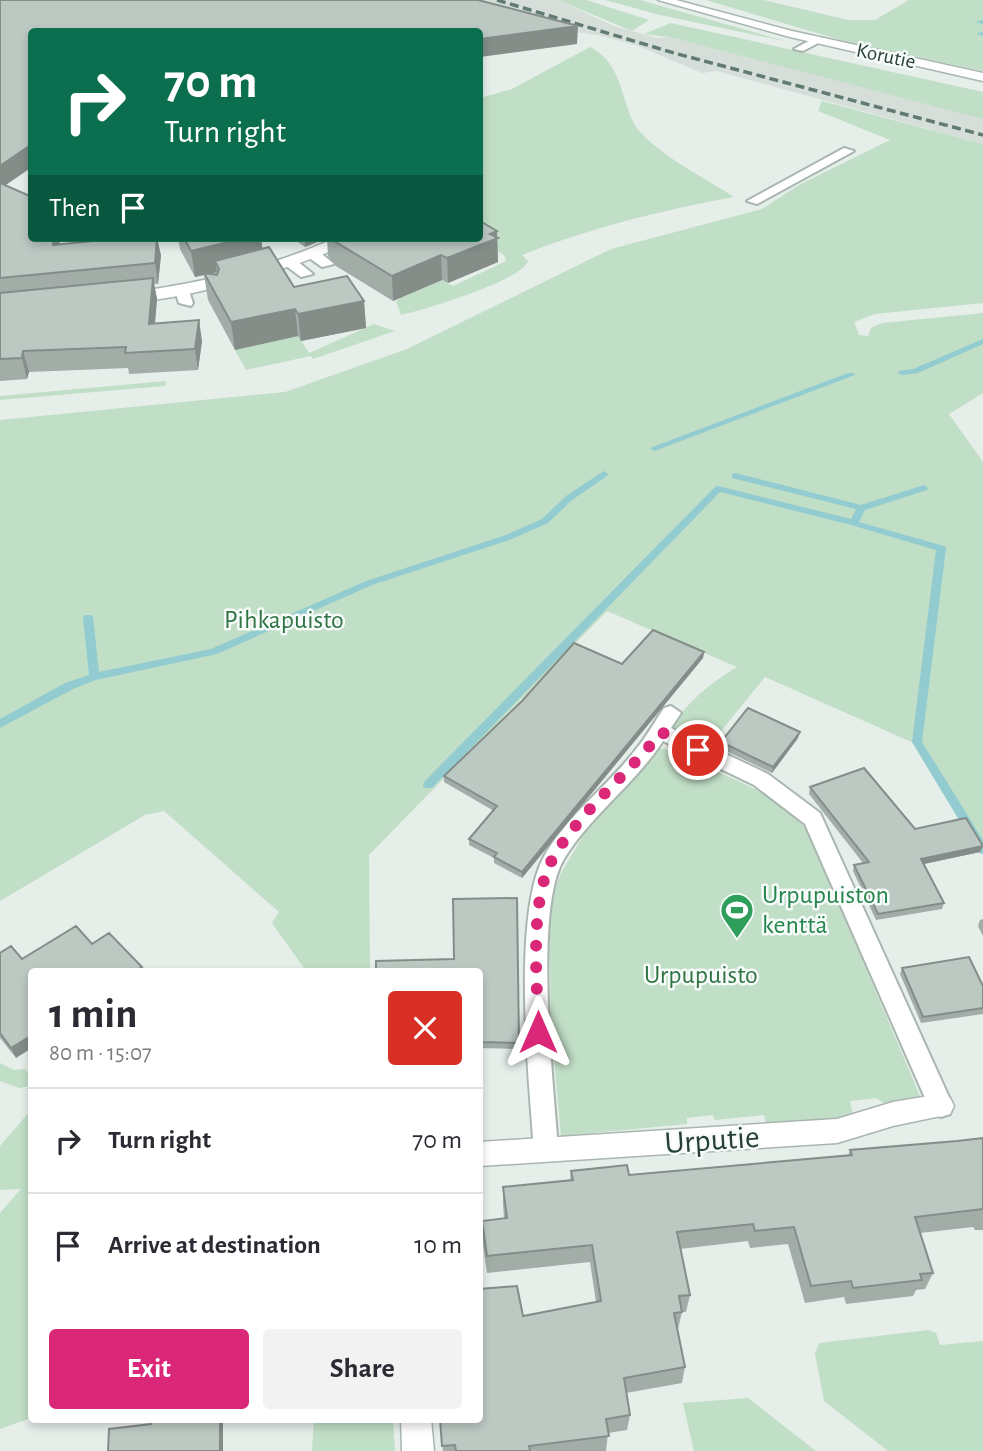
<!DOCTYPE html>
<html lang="en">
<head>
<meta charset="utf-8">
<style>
	:root { --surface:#fff; --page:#f2f2f3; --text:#2b2b33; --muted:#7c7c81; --line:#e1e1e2; --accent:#db2777 }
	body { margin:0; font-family:"Alegreya Sans",sans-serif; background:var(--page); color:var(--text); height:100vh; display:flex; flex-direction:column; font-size:26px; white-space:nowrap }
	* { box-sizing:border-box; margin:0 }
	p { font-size:23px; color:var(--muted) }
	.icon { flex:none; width:38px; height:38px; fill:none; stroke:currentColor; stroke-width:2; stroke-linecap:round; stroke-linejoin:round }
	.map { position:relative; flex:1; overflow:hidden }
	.panel { position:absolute; left:28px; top:968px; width:455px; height:455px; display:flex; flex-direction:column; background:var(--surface); border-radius:7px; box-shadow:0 4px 10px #0003 }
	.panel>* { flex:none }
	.top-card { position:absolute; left:28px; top:28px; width:455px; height:214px; border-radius:7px; box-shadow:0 4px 10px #0003; background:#0b6e4f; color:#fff; overflow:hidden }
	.pin { position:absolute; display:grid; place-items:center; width:60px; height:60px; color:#fff; margin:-30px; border:4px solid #fff; border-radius:50%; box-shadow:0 2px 7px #0007 }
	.me { position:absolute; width:77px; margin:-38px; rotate:0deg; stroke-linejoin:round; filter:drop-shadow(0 0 5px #0008) }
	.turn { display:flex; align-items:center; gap:24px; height:147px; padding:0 21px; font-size:32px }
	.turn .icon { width:91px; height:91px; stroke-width:2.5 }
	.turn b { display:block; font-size:49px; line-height:60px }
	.then { display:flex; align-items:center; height:66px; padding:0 21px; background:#0003; gap:14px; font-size:26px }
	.round { display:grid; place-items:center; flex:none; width:74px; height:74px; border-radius:7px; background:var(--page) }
	.head { display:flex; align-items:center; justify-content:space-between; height:119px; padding:0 21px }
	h1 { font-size:42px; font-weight:600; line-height:52px }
	.button { display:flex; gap:14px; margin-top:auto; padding:14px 21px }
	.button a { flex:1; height:80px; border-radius:7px; background:var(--accent); color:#fff; font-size:28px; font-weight:600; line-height:80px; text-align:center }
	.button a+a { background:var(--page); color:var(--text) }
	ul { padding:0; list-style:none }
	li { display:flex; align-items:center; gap:21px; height:105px; padding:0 21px; border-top:2px solid var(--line) }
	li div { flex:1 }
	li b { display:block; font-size:26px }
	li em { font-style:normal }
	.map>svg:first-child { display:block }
	.built { fill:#d5ded9 }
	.green { fill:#c1dec6 }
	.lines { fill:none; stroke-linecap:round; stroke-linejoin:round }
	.stream { fill:#92ccd0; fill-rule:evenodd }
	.service-casing { stroke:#a9b6b0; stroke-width:4 }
	.minor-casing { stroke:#a9b6b0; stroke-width:3 }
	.tertiary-casing { stroke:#a9b6b0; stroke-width:3 }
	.service { fill:#fff; fill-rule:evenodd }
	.minor { fill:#fff; fill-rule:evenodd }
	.tertiary { fill:#fff; fill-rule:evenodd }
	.rail { stroke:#617b71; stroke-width:3.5; stroke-dasharray:9 4.5; stroke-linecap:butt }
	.wall { fill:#a2ada8 }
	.shaded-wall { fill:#848d88 }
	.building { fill:#bcc9c3; stroke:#848d88; stroke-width:2 }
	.route { stroke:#db2777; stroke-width:12; stroke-dasharray:0 21.6 }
	.labels { text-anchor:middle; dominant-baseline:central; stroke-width:5; stroke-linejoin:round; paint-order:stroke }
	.far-street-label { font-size:21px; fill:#264036; stroke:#f7fbf9 }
	.park-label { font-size:26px; fill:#317545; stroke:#f7fbf9 }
	.leisure-label { font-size:26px; fill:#27864d; stroke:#f7fbf9; text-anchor:start }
	.near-street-label { font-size:32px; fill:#264036; stroke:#f7fbf9 }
</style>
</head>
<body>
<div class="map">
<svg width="983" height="1451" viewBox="0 0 983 1451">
	<rect width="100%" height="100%" fill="#e6eeea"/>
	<!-- built -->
	<path class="built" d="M 448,0 L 558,0 L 614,26 L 657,38 L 670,37 L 983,115 L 983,144 L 717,71 L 702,73 L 638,46 L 598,35 L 531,26 Z"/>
	<!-- green -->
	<path class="green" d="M 558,0 L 586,0 L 649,20 L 632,31 Z
		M 605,0 L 640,0 L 785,41 L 660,15 Z
		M 706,0 L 764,0 L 848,20 L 875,20 L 909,0 L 983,0 L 983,71 L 847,42 Z
		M 671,23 L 983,92 L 983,119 L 670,37 L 644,34 Z
		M 590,47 C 627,65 620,112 641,133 C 666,159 703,177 734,197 C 663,210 589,228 522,255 L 528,261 C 521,281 424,310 401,315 L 396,301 L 401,298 L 442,280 L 453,286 L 506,261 L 504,255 L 475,238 L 480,238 L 480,98 L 512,89 Z
		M 822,101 L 983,144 L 983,303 L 875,314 L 854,322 L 859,335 L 868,336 L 871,328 L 882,323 L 983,313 L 983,393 L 949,414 L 983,462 L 983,844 L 916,744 L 765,677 L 696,762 C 737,782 781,794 808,832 L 920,1096 L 887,1105 L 876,1098 L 850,1101 L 853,1116 L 767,1127 L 764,1115 L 715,1120 L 713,1115 L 687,1118 L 687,1124 L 561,1136 L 551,1024 L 549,920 L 553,895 L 560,875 L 584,834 L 654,747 L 668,750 L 680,737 L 672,726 C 689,700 711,683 737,667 L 607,611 L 369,855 L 370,971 L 306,971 L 272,923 L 279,912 L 164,811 L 145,815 L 0,901 L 0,420 L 285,392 L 407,349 L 611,249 L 762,209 L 799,185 L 890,140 L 818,111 Z
		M 374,324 L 395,331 L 313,359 L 311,356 L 246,370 L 235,350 L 298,336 L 309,353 Z
		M 166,381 L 165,386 L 0,400 L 0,396 Z
		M 0,1063 L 14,1070 L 25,1069 L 31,1076 L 31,1086 L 19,1088 L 0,1081 Z
		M 31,1110 L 31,1418 L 0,1429 L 0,1213 L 21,1189 L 0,1190 L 0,1146 Z
		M 928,1330 L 936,1333 L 940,1345 L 983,1341 L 983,1451 L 888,1451 L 824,1401 L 815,1354 L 819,1343 Z
		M 748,1398 L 816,1451 L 694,1451 L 683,1403 Z
		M 314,1419 L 393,1419 L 395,1451 L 312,1451 Z"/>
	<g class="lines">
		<!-- stream -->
		<path class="stream" d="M 983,20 L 983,24 L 975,22 Z
			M 983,32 L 983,36 L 977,34 L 978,33 Z
			M 983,339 L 983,344 L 918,373 L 902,375 L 898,373 L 899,371 L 913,369 Z
			M 848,373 L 854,373 L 855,375 L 657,450 L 654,451 L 650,448 Z
			M 604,471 L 608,474 L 607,476 L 572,500 L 548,523 L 512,539 L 372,585 L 217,654 L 96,680 L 73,689 L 0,728 L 0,719 L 65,683 L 89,675 L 83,617 L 85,615 L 91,615 L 93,617 L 99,672 L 211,649 L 366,581 L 506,535 L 542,519 L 566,496 Z
			M 735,473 L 861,505 L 921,486 L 924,485 L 928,488 L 927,490 L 865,510 L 859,522 L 944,546 L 946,548 L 922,742 L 983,840 L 983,854 L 979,853 L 912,742 L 936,550 L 851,525 L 720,492 L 432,788 L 424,788 L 423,785 L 424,782 L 715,487 L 718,486 L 851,519 L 856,509 L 732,478 L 732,474 Z"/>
		<defs>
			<path id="service" d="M 816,37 L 821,40 L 820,42 L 803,51 L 794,49 Z
				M 844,148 L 854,151 L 757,204 L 747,201 Z
				M 308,251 L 318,251 L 334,264 L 322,267 L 308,257 Z
				M 286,260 L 296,260 L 313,274 L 301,277 L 286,266 Z
				M 182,287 L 189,291 L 193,303 L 191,306 L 179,303 L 175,291 Z
				M 671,706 L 681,713 L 671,728 L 768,774 L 820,813 L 953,1106 L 950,1114 L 941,1117 L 932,1114 L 805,824 L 754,785 L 663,741 C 635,784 591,815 564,859 C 533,909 554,1087 558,1150 L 555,1158 L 546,1161 L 537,1158 L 534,1150 C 529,1081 511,909 546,853 C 570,813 609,785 637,748 C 647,736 655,721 664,708 Z"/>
			<path id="minor" d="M 335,238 L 354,238 C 334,259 138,315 120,298 L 128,293 C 200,283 269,268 335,238 Z
				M 941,1094 L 950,1098 L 954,1106 L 950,1114 L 893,1126 L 837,1143 L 480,1166 L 480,1142 L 837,1119 L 893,1102 Z
				M 401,1419 L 431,1419 L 434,1451 L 402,1451 Z"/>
			<path id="tertiary" d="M 658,0 L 676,0 L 792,31 L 983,73 L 983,81 L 790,37 Z"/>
		</defs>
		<!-- service casing -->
		<use href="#service" class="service-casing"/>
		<!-- minor casing -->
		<use href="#minor" class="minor-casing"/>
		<!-- tertiary casing -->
		<use href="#tertiary" class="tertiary-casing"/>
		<!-- service -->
		<use href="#service" class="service"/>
		<!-- minor -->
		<use href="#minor" class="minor"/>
		<!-- tertiary -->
		<use href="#tertiary" class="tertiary"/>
		<!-- rail -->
		<path class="rail" d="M 497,0 L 674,53 L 983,135"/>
	</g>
	<!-- wall -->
	<path class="wall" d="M 0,0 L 577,44 L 32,32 L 32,167 L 5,185 L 32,238 L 60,238 L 59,244 L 161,255 L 158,284 L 154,284 L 157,299 L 155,323 L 202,341 L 198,370 L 129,374 L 128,368 L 29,372 L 27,379 L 0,381 Z
		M 497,237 L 498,262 L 448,283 L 442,280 L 393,301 L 336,266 L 328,256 L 327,238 L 305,247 L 292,238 Z
		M 178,238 L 261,238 L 262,249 L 294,287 L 364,301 L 366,328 L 301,341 L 298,336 L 235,350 L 208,300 L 204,275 L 195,277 L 180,249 Z
		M 704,652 L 703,658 L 522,878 L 494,863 L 494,858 L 469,845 L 469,839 L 494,811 L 444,782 L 444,776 L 622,664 Z
		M 798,738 L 772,773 L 720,748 L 721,742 Z
		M 810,787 L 915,829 L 983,846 L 980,852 L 924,864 L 944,903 L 942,909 L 876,920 L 853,871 L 854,865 L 863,863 L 809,794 Z
		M 517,898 L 519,1049 L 480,1048 L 480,971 L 454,959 Z
		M 983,919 L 983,936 L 978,926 L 980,920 Z
		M 0,953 L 16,1058 L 0,1038 Z
		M 902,968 L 983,986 L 983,1014 L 921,1023 L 900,974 Z
		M 983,1138 L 983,1230 L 975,1230 L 973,1227 L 920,1233 L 933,1273 L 925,1289 L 916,1290 L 913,1296 L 846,1304 L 844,1297 L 805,1303 L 788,1244 L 750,1248 L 748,1241 L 680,1249 L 690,1295 L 686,1312 L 682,1312 L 678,1329 L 677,1329 L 685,1367 L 682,1383 L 626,1393 L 630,1415 L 627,1430 L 608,1433 L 606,1451 L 443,1451 L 440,1419 L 523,1316 L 596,1302 L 590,1262 L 487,1273 L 482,1239 L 482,1221 L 504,1218 L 503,1205 L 503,1187 L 570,1181 L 571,1171 L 629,1175 L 848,1156 L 850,1150 L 957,1141 Z"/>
	<!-- shaded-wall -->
	<path class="shaded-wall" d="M 578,26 L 577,44 L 480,57 L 480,39 Z
		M 482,72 L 482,91 L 480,91 L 480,73 Z
		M 32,144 L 32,167 L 0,189 L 0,166 Z
		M 497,231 L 498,262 L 448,283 L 447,258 Z
		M 54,238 L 60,238 L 58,265 L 53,245 Z
		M 157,238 L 161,255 L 158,284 L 155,263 Z
		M 245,238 L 261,238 L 264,260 L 215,261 L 217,272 L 195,277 L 191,251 Z
		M 305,238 L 327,238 L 305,247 Z
		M 441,255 L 442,280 L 393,301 L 392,276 Z
		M 153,278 L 157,299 L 153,344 L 149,324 Z
		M 364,301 L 366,328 L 301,341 L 298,314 Z
		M 295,309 L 298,336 L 235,350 L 231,322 Z
		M 199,320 L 202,341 L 198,370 L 195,349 Z
		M 23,351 L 29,372 L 27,379 L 22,358 Z
		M 704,652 L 703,658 L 522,878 L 522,872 Z
		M 800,732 L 798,738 L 772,773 L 773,767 Z
		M 983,846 L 980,852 L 919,865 L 921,859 Z
		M 32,1035 L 32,1048 L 16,1058 L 11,1048 Z
		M 220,1419 L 222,1419 L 223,1423 L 223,1451 L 220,1451 Z"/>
	<!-- building -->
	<path class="building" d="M 0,0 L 478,0 L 578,26 L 480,39 L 480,32 L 32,32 L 32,144 L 0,166 Z
		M 0,183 L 32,197 L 32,238 L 54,238 L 53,245 L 125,238 L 157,238 L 155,263 L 0,278 Z
		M 480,221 L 497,231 L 490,234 L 498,238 L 447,258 L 441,255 L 392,276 L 334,241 L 332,238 L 480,238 Z
		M 184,238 L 245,238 L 191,251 Z
		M 269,247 L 294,287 L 347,276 L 364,301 L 298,314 L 295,309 L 231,322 L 204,273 L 217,275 L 219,269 L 215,261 Z
		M 153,278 L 149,324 L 199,320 L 195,349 L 125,353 L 126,347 L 23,351 L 22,358 L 0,359 L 0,293 Z
		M 653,630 L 704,652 L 522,872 L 494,857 L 497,853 L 469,839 L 497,806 L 444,776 L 522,701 L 574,643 L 622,664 Z
		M 748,708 L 800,732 L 773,767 L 721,742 Z
		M 864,768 L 915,829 L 966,818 L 983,846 L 921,859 L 944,903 L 878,914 L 854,865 L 869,862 L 810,787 Z
		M 517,898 L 519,1043 L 480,1042 L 480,971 L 376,971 L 376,961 L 454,959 L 453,899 Z
		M 76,926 L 92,944 L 109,933 L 142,967 L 135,971 L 32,971 L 32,1035 L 11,1048 L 0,1033 L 0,953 L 11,946 L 22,959 Z
		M 969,957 L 983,986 L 983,1008 L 923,1017 L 902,968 Z
		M 983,1138 L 983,1210 L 983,1209 L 915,1217 L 933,1273 L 920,1274 L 922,1280 L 853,1288 L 851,1281 L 811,1286 L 794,1227 L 755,1231 L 753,1224 L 677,1232 L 690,1295 L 679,1296 L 682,1312 L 674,1313 L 685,1367 L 624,1378 L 630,1415 L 606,1419 L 609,1436 L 529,1446 L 530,1451 L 456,1451 L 455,1445 L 442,1446 L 440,1419 L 480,1419 L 480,1289 L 517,1286 L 523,1316 L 601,1301 L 592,1245 L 487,1256 L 482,1221 L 507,1218 L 503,1187 L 573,1180 L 571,1171 L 627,1165 L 629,1175 L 852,1155 L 850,1150 L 957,1141 Z
		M 152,1419 L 220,1419 L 220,1451 L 108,1451 L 109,1429 L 151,1424 Z"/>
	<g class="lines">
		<!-- route -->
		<path class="route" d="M 538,1032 C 538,982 528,903 553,858 C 580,811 628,775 661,732 L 698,750"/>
	</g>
	<!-- icons -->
	<defs>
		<symbol id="stadium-pin" viewBox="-11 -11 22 30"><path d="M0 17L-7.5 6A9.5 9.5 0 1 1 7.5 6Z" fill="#2e9e5b" stroke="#f7fbf9"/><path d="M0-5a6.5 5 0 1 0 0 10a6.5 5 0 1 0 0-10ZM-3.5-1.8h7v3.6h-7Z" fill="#fff"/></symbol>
	</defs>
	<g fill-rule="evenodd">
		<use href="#stadium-pin" x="718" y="891" width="38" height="52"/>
	</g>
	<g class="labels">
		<!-- far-street labels -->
		<g class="far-street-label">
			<text transform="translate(886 56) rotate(12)">Korutie</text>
		</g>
		<!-- park labels -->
		<g class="park-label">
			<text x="284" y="620">Pihkapuisto</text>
			<text x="701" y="975">Urpupuisto</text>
		</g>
		<!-- leisure labels -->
		<g class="leisure-label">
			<text x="762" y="895">Urpupuiston<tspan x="762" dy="30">kenttä</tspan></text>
		</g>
		<!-- near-street labels -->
		<g class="near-street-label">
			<text transform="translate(712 1140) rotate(-4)">Urputie</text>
		</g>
	</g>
</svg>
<div class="pin" style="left:698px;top:750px;background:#d93025"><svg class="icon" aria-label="arrive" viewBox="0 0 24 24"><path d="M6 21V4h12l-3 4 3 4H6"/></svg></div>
<svg class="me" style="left:538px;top:1032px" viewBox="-20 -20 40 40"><path d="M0-17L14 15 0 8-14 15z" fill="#db2777" stroke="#fff" stroke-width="4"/></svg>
<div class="top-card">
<div class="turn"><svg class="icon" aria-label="right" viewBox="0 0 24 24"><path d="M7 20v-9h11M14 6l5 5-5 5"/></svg><div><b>70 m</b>Turn right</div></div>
<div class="then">Then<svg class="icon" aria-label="arrive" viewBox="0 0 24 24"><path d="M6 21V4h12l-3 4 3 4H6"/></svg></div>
</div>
<section class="panel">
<div class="head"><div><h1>1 min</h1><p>80 m · 15:07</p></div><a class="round" style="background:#d93025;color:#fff"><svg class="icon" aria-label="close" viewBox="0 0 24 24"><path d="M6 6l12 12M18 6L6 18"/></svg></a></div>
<ul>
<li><svg class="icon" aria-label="right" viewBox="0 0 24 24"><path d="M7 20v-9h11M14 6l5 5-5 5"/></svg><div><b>Turn right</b></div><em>70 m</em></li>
<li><svg class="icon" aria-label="arrive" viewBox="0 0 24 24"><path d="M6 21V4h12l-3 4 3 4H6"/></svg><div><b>Arrive at destination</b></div><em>10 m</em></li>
</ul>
<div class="button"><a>Exit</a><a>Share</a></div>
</section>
</div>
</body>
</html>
